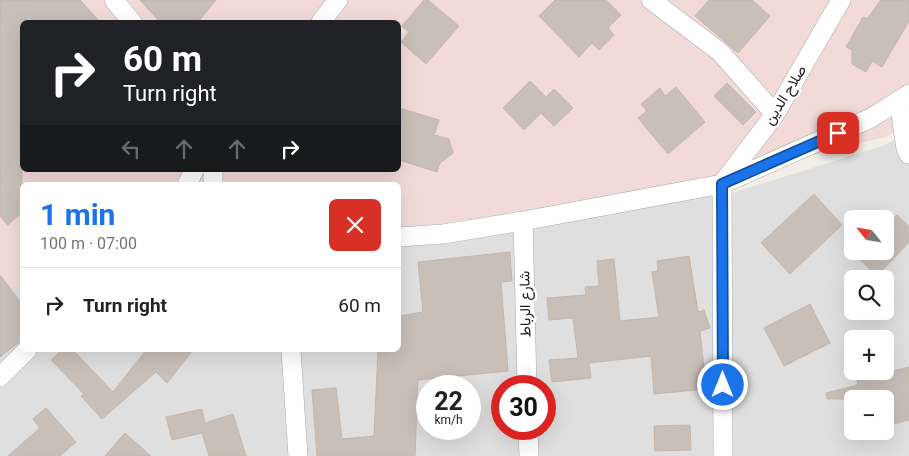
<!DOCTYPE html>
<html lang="en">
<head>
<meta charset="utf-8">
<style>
	:root { --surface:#fff; --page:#f6f6f6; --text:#222; --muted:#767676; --line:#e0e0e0; --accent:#1a73e8 }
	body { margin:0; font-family:Roboto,Vazirmatn,sans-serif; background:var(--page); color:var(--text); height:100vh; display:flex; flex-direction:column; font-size:19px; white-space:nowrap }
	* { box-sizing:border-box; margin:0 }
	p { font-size:16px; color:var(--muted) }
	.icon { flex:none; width:28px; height:28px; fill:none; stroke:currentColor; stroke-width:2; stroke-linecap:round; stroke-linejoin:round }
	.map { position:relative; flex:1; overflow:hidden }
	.drawer { position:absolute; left:20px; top:182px; width:381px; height:170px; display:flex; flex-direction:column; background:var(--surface); border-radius:8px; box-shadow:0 5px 20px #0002 }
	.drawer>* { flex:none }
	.guide { position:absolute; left:20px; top:20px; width:381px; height:152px; border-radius:8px; box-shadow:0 5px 20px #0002; background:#202124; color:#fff; overflow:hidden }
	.needle { width:32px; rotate:300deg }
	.tools { position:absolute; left:844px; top:210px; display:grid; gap:10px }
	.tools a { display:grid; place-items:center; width:50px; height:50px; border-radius:8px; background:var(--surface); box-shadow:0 5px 20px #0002; font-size:25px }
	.speed { position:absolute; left:416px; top:375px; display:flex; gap:10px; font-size:25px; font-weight:700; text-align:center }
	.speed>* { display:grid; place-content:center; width:65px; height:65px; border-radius:50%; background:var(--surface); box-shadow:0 5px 20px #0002; line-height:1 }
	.speed small { font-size:12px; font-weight:400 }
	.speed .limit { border:8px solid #d22; background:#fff; color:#111 }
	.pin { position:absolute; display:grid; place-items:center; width:42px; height:42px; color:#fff; margin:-21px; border-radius:10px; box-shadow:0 2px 8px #0006 }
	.me { position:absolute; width:55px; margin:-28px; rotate:0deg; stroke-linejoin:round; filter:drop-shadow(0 0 4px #0008) }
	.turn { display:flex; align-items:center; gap:18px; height:105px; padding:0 20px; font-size:22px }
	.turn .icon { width:65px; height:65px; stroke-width:2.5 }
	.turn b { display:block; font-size:35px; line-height:42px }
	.lanes { display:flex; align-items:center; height:48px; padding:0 20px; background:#0003; justify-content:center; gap:25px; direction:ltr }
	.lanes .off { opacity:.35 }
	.round { display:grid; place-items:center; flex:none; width:52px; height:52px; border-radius:8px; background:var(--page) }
	.overview { display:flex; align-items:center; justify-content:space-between; height:85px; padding:0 20px }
	h1 { font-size:30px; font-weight:700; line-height:38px; color:var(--accent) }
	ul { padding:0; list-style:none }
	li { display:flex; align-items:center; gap:15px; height:75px; padding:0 20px; border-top:1px solid var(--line) }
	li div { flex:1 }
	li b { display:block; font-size:19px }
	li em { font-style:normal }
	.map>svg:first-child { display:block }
	.residential { fill:#e0dfdf; fill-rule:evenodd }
	.commercial { fill:#f2dad9; fill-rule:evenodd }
	.building { fill:#c7bfb8; stroke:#c4b6ab }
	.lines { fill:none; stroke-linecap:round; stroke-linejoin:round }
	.minor-casing { stroke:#a9a9a9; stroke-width:20 }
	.minor { stroke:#fff; stroke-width:19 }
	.route-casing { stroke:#114b97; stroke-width:12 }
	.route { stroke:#1a73e8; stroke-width:9 }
	.labels { text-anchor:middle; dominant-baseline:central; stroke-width:5; stroke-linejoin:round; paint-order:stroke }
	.street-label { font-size:15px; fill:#222; stroke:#fff }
</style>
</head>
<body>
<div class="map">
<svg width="909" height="456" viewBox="0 0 909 456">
	<rect width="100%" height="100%" fill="#f2efe9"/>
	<!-- residential -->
	<path class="residential" d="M 0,0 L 22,22 L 22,350 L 399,350 L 399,229 L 722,184 L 723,196 L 882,146 L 909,133 L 909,456 L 0,456 ZM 852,219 L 885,219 L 885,251 L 852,251 ZM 852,279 L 885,279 L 885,311 L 852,311 ZM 852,339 L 885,339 L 885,371 L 852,371 ZM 428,386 L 470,386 L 470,429 L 428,429 ZM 502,386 L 545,386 L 545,429 L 502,429 ZM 852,399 L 885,399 L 885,431 L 852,431 Z"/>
	<!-- commercial -->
	<path class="commercial" d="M 0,0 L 909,0 L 909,125 L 885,137 L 759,168 L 557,226 L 399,240 L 399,185 L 22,185 L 22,284 L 0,293 ZM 22,22 L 399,22 L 399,170 L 22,170 Z"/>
	<!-- building -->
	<path class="building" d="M 0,0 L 80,0 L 100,22 L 22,22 L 22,212 L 8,225 L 0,216 Z
		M 140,0 L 216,0 L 198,22 L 160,22 Z
		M 424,0 L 428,0 L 459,26 L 426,64 L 401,42 L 409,32 L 402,26 Z
		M 555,0 L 606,0 L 621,15 L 608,28 L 614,35 L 599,50 L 592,43 L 579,57 L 539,16 Z
		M 709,0 L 752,0 L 770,16 L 738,53 L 695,16 Z
		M 881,0 L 909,0 L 909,21 L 882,67 L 872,61 L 866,72 L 852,64 L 852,50 L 846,47 L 863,17 L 867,19 Z
		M 530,81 L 546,97 L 554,89 L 573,108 L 554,126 L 541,113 L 524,130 L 503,108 Z
		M 727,83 L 756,112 L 743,125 L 714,96 Z
		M 676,87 L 705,122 L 668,154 L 638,118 L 647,111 L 641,104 L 660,88 L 665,96 Z
		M 399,108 L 439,120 L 434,135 L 449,139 L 453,153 L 440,163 L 437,172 L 399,160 Z
		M 814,194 L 842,225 L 790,274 L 761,243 Z
		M 897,215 L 909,227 L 909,242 L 877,276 L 851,251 L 885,251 L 885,228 Z
		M 510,252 L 512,281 L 501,282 L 508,371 L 418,380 L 415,456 L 317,456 L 312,390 L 336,388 L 342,439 L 374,436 L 378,350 L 399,350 L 399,316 L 423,312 L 418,262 Z
		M 689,256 L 698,312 L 704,310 L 710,328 L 700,331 L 706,389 L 654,394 L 651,356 L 589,363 L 591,378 L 552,382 L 549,360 L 578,358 L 573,318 L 549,320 L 547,298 L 586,295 L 585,287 L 599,286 L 597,261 L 614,259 L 620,321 L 659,317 L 652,272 L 658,271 L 657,261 Z
		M 0,275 L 22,304 L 22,340 L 0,357 Z
		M 810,304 L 830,343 L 784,366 L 764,328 Z
		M 62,350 L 73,350 L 113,392 L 146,350 L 193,350 L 167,383 L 156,372 L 102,419 L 81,396 L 84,394 L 51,360 Z
		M 909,367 L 909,420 L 885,426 L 885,399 L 827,399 L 826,393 L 858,385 L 856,376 L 874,371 L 885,371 L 887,368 L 888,372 Z
		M 46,408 L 76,442 L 60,456 L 8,456 L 40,428 L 33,419 Z
		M 202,409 L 205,423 L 233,414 L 246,456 L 209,456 L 202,433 L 172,440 L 166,417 Z
		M 690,425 L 691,450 L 655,451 L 654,426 Z
		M 125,433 L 151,456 L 105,456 Z"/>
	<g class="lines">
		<defs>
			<path id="minor" d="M 114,0 L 132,22
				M 651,0 L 720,52 L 775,114
				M 321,22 L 338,0
				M 899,101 L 906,149 L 909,154
				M 187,185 L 194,170
				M 213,185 L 213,170
				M 523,221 L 527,386
				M 399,237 L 443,234 L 523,221 L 722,184 L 871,118 L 909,94
				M 291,350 L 298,456
				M 0,377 L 27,350
				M 528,429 L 529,456
				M 723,456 L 722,184 L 775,114 L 841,0"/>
		</defs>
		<!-- minor casing -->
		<use href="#minor" class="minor-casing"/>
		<!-- minor -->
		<use href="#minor" class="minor"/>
	</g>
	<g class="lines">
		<defs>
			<path id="route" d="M 723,385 L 722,184 L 838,133"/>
		</defs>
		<!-- route casing -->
		<use href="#route" class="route-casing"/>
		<!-- route -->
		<use href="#route" class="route"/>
	</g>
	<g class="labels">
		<!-- street labels -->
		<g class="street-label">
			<text transform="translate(785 95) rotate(-58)">صلاح الدين</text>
			<text transform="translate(525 304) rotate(-91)">شارع الرباط</text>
		</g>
	</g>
</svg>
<div class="tools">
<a><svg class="needle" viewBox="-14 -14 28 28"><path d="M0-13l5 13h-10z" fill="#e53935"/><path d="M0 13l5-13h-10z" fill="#767676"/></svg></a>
<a><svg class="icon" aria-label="search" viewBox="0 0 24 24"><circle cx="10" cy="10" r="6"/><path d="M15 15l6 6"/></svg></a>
<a>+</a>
<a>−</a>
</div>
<div class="speed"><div>22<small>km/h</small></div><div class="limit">30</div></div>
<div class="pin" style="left:838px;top:133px;background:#d93025"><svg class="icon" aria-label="arrive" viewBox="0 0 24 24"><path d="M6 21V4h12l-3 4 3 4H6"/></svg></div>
<svg class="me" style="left:723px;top:385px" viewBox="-20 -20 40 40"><circle r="17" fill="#1a73e8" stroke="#fff" stroke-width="3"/><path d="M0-11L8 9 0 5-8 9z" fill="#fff"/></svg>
<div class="guide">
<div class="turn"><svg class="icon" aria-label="right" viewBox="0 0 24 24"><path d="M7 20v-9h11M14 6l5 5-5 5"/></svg><div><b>60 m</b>Turn right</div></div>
<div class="lanes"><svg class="icon off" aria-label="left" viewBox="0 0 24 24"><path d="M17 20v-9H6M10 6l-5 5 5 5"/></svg><svg class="icon off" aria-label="ahead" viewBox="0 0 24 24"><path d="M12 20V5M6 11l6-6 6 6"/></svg><svg class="icon off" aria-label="ahead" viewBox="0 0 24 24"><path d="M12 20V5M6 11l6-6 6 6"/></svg><svg class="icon" aria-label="right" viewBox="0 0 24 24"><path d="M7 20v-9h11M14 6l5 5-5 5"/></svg></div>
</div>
<section class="drawer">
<div class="overview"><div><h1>1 min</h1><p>100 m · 07:00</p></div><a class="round" style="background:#d93025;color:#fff"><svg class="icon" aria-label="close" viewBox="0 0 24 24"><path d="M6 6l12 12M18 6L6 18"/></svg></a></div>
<ul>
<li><svg class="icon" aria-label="right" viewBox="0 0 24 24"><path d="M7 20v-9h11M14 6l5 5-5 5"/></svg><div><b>Turn right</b></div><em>60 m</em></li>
</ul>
</section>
</div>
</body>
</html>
